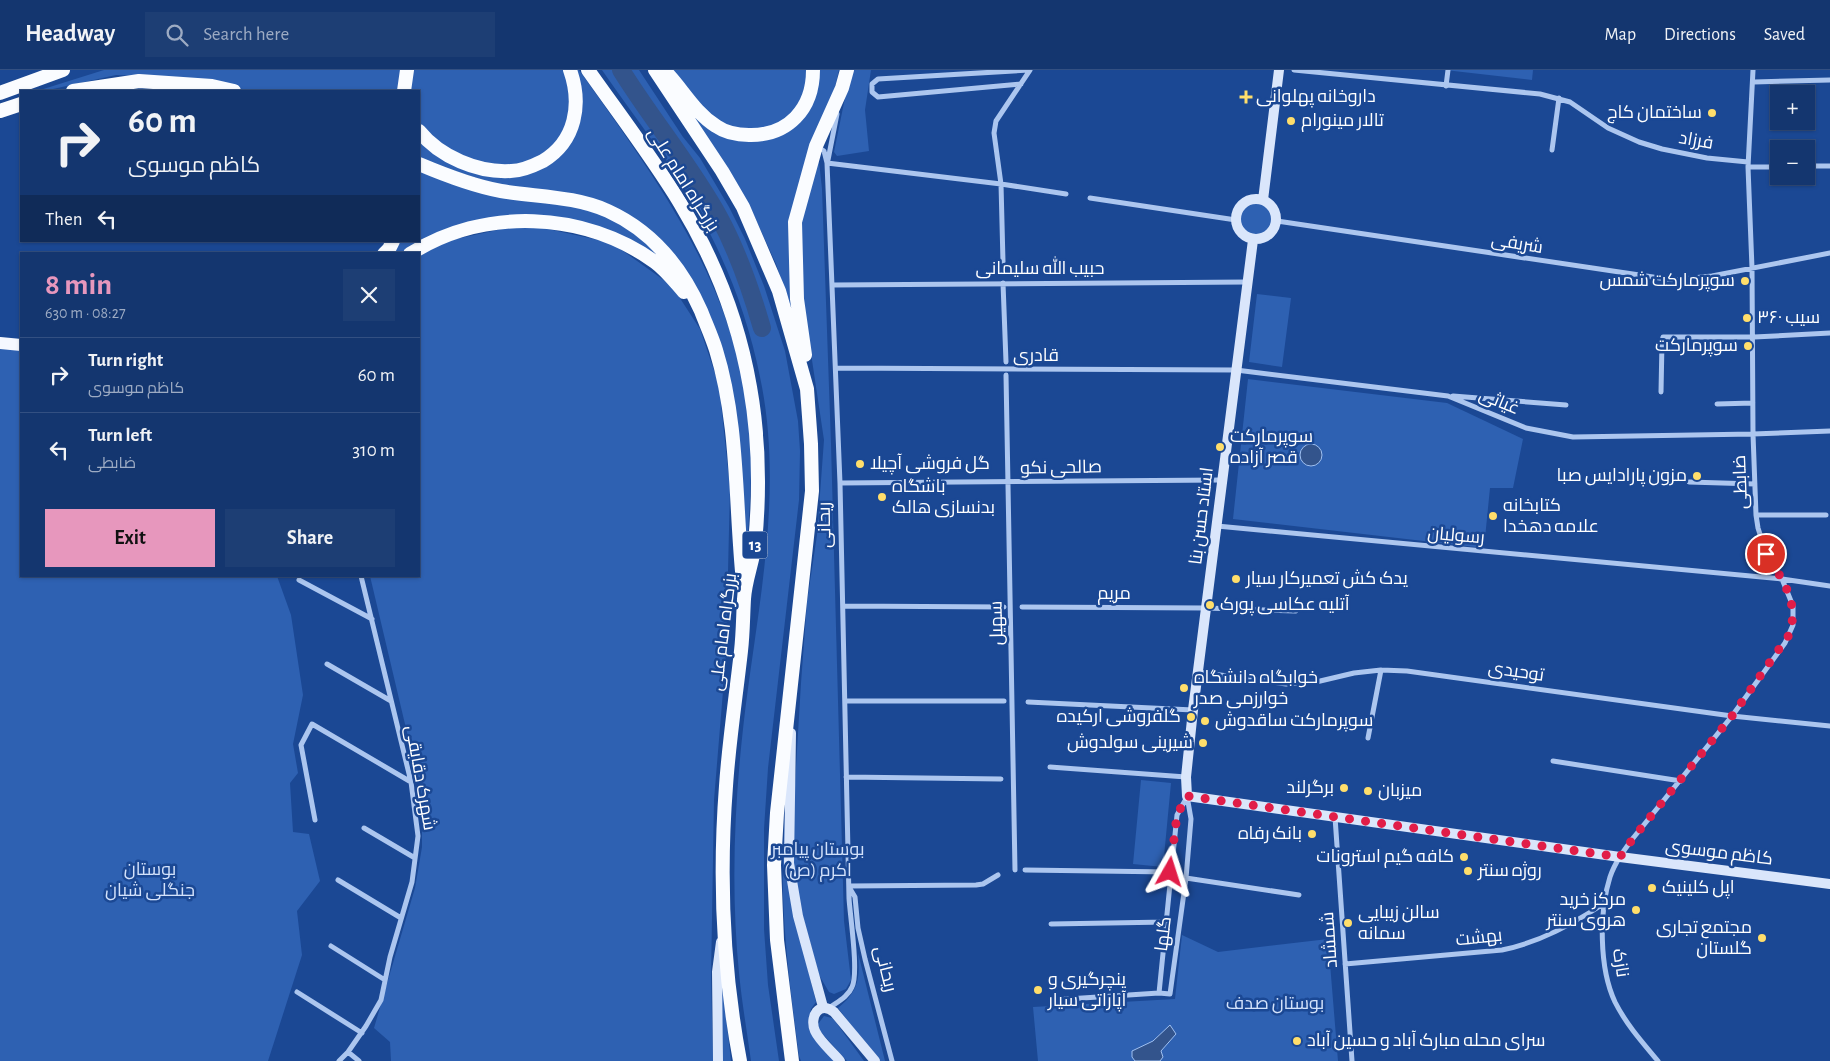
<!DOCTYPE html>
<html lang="en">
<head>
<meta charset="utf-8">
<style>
	:root { --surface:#14366f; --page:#1d3e74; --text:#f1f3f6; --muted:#9dabc3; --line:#335082; --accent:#e797bd }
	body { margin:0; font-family:"Alegreya Sans",Cairo,sans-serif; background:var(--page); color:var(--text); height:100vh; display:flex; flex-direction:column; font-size:19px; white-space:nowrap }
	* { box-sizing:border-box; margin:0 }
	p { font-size:16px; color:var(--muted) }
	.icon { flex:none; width:28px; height:28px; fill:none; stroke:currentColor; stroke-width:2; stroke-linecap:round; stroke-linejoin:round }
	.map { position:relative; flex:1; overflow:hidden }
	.drawer { position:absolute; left:20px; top:182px; width:400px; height:325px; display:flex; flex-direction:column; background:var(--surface); border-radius:0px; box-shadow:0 1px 4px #0004,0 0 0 1px var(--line) }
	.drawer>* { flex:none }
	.guide { position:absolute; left:20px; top:20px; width:400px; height:152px; border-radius:0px; box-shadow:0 1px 4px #0004,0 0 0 1px var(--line); background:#14366f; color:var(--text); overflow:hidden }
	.controls { position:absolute; left:1770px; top:15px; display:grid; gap:10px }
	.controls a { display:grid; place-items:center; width:45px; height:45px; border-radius:0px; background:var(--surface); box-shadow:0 1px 4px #0004,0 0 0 1px var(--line); font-size:25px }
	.pin { position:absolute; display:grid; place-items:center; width:42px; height:42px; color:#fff; margin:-21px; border:2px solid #fff; border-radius:50%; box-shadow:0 1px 5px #0007 }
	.me { position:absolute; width:55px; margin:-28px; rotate:6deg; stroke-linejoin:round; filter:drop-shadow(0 0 4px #0008) }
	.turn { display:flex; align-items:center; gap:18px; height:105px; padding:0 25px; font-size:22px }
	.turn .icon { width:65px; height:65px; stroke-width:2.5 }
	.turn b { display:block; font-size:35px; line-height:42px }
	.then { display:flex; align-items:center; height:48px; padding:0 25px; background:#0003; gap:10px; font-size:19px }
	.round { display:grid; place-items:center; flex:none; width:52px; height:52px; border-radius:0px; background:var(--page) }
	.overview { display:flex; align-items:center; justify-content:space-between; height:85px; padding:0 25px }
	h1 { font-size:30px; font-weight:600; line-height:38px; color:var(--accent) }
	.action { display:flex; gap:10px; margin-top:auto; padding:10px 25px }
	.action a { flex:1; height:58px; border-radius:0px; background:var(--accent); color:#111; font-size:20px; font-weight:600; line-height:58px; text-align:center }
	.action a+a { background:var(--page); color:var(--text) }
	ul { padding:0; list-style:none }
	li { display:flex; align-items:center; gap:15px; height:75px; padding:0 25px; border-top:1px solid var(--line) }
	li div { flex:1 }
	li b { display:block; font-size:19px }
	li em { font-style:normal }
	header { display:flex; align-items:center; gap:30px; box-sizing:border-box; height:70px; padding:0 25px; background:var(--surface); border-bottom:1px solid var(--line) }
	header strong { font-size:24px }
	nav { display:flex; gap:28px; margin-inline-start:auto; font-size:18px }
	.search { width:350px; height:45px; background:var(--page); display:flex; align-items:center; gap:12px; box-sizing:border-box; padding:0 18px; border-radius:0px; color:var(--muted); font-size:19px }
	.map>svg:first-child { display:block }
	.green { fill:#2e61b2 }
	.water { fill:#33548c; stroke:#9fc0f1 }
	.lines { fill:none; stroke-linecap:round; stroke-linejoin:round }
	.river { stroke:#33548c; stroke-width:18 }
	.minor { stroke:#acc6ef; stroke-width:5 }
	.secondary { stroke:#dae6fb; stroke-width:10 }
	.primary { stroke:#f5f8ff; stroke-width:12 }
	.trunk { stroke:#fafcff; stroke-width:14 }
	.route { stroke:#e11d48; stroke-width:9; stroke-dasharray:0 16.2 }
	.poi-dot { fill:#ffde6b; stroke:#1b4894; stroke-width:2 }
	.labels { text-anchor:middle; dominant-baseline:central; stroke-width:5; stroke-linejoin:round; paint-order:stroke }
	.shield { fill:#1b4894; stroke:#bbc8df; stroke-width:1 }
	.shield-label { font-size:16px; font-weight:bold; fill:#fff }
	.poi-label { font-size:18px; fill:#fff; stroke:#1b4894; text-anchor:start }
	.street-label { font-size:18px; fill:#fff; stroke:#1b4894 }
	.park-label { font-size:18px; fill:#d3e2fb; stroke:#1b4894 }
</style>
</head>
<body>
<header>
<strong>Headway</strong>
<div class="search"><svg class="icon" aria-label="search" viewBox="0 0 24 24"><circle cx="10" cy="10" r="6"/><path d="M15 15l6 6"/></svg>Search here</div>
<nav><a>Map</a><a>Directions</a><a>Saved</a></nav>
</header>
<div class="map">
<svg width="1830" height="991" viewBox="0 0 1830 991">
	<rect width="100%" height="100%" fill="#1b4894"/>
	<!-- green -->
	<path class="green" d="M 104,0 L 403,0 L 400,21 L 251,21 L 221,14 L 171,7 L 116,5 L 44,21 L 37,21 Z
		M 411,0 L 565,0 L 573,24 L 566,61 L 547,84 L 520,96 L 486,95 L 449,80 L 420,55 L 419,52 L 419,21 L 410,21 Z
		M 574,0 L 579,0 C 652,103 728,204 747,333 C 755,389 749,447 745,503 L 716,265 L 639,154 L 506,117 L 419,90 L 419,68 L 495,106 L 569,73 Z
		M 602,0 L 639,0 L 683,67 L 700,88 L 729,137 L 745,169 L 764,216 L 785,281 L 798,351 L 800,381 L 799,430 L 768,698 L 764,759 L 764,859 L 768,915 L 779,991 L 751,991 C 747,962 742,933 739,903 C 731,822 734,740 743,659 C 756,543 785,424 760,307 C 749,252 729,197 701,147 C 673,95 635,48 602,0 Z
		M 671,0 L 808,0 L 801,34 L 779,56 L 739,61 L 709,46 Z
		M 816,0 L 839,0 L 835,17 L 798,117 L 801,268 L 776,194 L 752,141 L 668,9 L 711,58 L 786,63 Z
		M 853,0 L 871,0 L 865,40 L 869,81 L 837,86 L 834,82 L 846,23 Z
		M 1445,0 L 1533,0 L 1532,10 Z
		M 818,82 L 822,119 L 831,374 L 844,851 L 851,910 L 846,919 L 834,924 L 829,922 L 819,905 L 798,829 L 793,790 L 794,731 L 801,613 L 807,532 L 817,465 L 824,370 L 800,210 L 798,170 L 806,129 Z
		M 419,100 L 558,132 L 617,149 L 668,193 L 646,181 L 516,148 L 404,184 L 391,184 L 401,171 L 419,171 Z
		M1240 149a16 16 0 1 1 32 0a16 16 0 1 1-32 0Z
		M 525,154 L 612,173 L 672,216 L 700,259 L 719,315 L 730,418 L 726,585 L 714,730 L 711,907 L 713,991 L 391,991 L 390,972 L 374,958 L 415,818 L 422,777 L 422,726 L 370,506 L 419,506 L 419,185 L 442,172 Z
		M 1257,224 L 1291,228 L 1282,297 L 1249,292 Z
		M 0,274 L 21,275 L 21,506 L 277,506 L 291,545 L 303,625 L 293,674 L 298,703 L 290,713 L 293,762 L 309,764 L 320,811 L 297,841 L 302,885 L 268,991 L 0,991 Z
		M 1248,309 L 1447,333 L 1523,369 L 1513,418 L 1490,418 L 1484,478 L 1233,449 Z
		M 788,704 L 791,831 L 816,932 L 811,939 L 809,951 L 836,991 L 801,991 L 799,986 C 792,933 785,880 783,826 C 782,785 785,744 788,704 Z
		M 1141,710 L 1171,713 L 1163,797 L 1133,794 Z
		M 1182,865 L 1218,882 L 1328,869 L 1338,991 L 1038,991 L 1033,937 L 1175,929 Z
		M 858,883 L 885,991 L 879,991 L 838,938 C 859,921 860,908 858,883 Z
		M 721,901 L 731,991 L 723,991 Z
		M 824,946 L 832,948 L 835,951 L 864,991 L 847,991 L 819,960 L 818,954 Z"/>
	<!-- water -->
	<path class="water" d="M1300 385a11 11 0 1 1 22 0a11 11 0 1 1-22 0Z
		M 1170,955 L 1176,964 L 1161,981 L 1163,987 L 1160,991 L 1135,991 L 1132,987 L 1132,981 L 1153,971 Z"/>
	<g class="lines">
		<!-- river -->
		<path class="river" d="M 621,0 C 652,50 691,96 719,147 C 738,182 751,220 762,258"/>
		<!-- minor -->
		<path class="minor" d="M 1294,0 L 1540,24 L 1570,32 L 1608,58 L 1639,72 L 1662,79 L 1707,88 L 1748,92
			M 1754,12 L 1830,10
			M 1021,14 L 878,27 L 872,22 L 872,14 L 878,9 L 1029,0
			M 1446,16 L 1448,0
			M 818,77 L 824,81 L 827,93 L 840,413 L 849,828 C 850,846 859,903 852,917 C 848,927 837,932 829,938
			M 1552,80 L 1559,28
			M 828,90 L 837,44
			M 827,93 L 1001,114 L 1066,124
			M 1806,96 L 1830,96
			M 1748,97 L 1779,97
			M 1090,128 L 1236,150
			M 1277,151 L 1673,210 L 1712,206 L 1830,183
			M 1003,192 L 1001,114 L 994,63 L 996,51 L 1030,0
			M 1003,213 L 1006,292
			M 833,215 L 1247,212
			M 836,298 L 1236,300 L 1448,326 L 1526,358 L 1573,367 L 1753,364 L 1830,361
			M 1006,305 L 1015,800
			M 1661,322 L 1662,272 L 1663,267 L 1754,267 L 1830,263
			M 1453,326 L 1566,335
			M 1717,334 L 1753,333
			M 1689,412 L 1755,414
			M 840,413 L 1222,410
			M 1756,445 L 1826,445
			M 1217,456 L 1782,509 L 1830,516
			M 299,510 L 372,549
			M 843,536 L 1004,537
			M 1022,537 L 1206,538 L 1296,541
			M 327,594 L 391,631
			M 1198,602 L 1286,614 L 1316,612 L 1354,603 L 1381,600 L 1407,601 L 1732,646 L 1830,656
			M 845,631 L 1004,631
			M 1028,632 L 1193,640
			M 1368,668 L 1381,600
			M 1553,691 L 1681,711
			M 1050,697 L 1186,707
			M 846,707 L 1001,709
			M 1335,747 L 1352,991
			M 315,750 L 301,675 L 312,654 L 411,712
			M 364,758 L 415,788
			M 1025,800 L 1170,802
			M 1186,808 L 1299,825
			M 338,810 L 401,848
			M 849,816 L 976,815 L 983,814 L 998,805
			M 849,817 L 855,827 L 858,858 L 865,889 L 892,991
			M 1051,854 L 1167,852
			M 331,876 L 385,910
			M 1345,894 L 1502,880 C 1541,872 1572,854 1605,833
			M 297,922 L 362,963
			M 1159,923 L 1177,745 L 1187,727
			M 1052,930 L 1159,923 L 1170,924 L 1186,808 L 1191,749 L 1187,726
			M 348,982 L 359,991
			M 339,991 L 348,982 L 366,956 L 381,930 L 390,887 L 412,812 L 418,766 L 411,712 L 361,506
			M 1658,991 C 1642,972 1626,954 1615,932 C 1599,898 1599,842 1610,807 C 1615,792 1625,779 1634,767 L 1732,646 L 1785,573 L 1793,555 L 1793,536 L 1782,509 L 1766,483 L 1758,458 L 1756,445 L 1753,364 L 1752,198 L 1748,97 L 1753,0"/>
		<!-- secondary -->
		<path class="secondary" d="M1236 149a20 20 0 1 1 40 0a20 20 0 1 1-40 0Z
			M 1263,130 L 1279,0
			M 1253,170 L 1193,640 L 1186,707 L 1187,726 L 1620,787 L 1830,814
			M 791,663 L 789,793 L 798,846 L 823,937
			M 718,991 L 717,902 L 721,872
			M 840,991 C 833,982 820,972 815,961 C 809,947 819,930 834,942 L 875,991"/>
		<!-- primary -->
		<path class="primary" d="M 0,273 L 21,275"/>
		<!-- trunk -->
		<path class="trunk" d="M 588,0 C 619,44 652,87 680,133 C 714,189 739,253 750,317 C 759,368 760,421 755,473 C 753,492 745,510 744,529 C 743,546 743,564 741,581 C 736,626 729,671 726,716 C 719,807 723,901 740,991
			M 655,0 L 722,101 L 743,137 L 779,221 L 807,319 L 811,374 L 812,421 L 777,743 L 774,795 L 777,870 L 792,991
			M 664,0 C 682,18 694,42 716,56 C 726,63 737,65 749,65 C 788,66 813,39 813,0
			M 73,21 L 139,11 L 212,16 L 234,21
			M 404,21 L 407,0
			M 0,23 L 63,0
			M 0,41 L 21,34
			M 419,61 C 440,87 478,103 511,101 C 522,101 533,96 543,91 C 576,71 582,34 570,0
			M 419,94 C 445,105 473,116 501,121 C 537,127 575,126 608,141 C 652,161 682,198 701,241 C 706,254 712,267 716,280 C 739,354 735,435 743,512
			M 384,184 L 389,179 L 393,171
			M 410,184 C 484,137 584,141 655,192 C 666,200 675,212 684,222
			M 805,285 L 797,229 L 795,152 L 816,76 L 842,18 L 847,0"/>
	</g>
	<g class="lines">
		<!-- route -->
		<path class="route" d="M 1170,802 L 1177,745 L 1187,726 L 1620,787 L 1634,767 L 1732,646 L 1789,565 C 1800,533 1783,510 1766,484"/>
	</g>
	<!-- markers -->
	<g class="poi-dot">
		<path d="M1243.5 19.5h5v5h5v5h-5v5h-5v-5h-5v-5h5z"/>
		<circle cx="1712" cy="43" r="5"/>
		<circle cx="1291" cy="51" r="5"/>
		<circle cx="1745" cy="211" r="5"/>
		<circle cx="1747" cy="248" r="5"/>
		<circle cx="1748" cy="276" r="5"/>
		<circle cx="1220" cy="377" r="5"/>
		<circle cx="860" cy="394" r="5"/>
		<circle cx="1697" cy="406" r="5"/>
		<circle cx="882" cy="427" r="5"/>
		<circle cx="1493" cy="446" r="5"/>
		<circle cx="1236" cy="509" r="5"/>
		<circle cx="1210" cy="535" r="5"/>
		<circle cx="1184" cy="618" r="5"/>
		<circle cx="1191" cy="647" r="5"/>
		<circle cx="1205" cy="651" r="5"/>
		<circle cx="1203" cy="673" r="5"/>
		<circle cx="1344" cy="718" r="5"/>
		<circle cx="1368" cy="721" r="5"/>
		<circle cx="1312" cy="764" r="5"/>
		<circle cx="1464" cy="787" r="5"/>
		<circle cx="1468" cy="801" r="5"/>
		<circle cx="1652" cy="818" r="5"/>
		<circle cx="1636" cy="840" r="5"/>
		<circle cx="1348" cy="853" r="5"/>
		<circle cx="1762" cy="868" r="5"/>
		<circle cx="1038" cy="920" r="5"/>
		<circle cx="1297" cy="971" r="5"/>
	</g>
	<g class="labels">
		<!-- shield labels -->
		<rect class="shield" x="742.5" y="461.5" width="25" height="27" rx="4"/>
		<g class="shield-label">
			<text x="755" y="475">13</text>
		</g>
		<!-- poi labels -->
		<g class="poi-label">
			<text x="1256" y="27">داروخانه پهلوانی</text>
			<text x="1702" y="43" text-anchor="end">ساختمان کاج</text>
			<text x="1301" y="51">تالار مینورام</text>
			<text x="1735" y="211" text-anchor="end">سوپرمارکت شمس</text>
			<text x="1757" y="248">سیب ٣۶٠</text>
			<text x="1738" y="276" text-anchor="end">سوپرمارکت</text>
			<text x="1230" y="367">سوپرمارکت<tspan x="1230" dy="21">قصر آزاده</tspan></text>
			<text x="870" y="394">گل فروشی آچیلا</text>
			<text x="1687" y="406" text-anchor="end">مزون پارادایس صبا</text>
			<text x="892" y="417">باشگاه<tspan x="892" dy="21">بدنسازی هالک</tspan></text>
			<text x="1503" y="436">کتابخانه<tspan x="1503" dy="21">علامه دهخدا</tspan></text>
			<text x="1246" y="509">یدک کش تعمیرکار سیار</text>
			<text x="1220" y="535">آتلیه عکاسی پورک</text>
			<text x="1194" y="608">خوابگاه دانشگاه<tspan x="1194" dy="21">خوارزمی صدر</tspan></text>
			<text x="1181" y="647" text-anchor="end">گلفروشی ارکیده</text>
			<text x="1215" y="651">سوپرمارکت ساقدوش</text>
			<text x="1193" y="673" text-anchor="end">شیرینی سولدوش</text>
			<text x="1334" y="718" text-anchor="end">برگرلند</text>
			<text x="1378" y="721">میزبان</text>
			<text x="1302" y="764" text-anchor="end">بانک رفاه</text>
			<text x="1454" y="787" text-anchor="end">کافه گیم استرونات</text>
			<text x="1478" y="801">روژه سنتر</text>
			<text x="1662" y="818">اپل کلینیک</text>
			<text x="1626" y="830" text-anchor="end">مرکز خرید<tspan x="1626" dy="21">هروی سنتر</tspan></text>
			<text x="1358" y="843">سالن زیبایی<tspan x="1358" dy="21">سمانه</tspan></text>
			<text x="1752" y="858" text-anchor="end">مجتمع تجاری<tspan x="1752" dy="21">گلستان</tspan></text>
			<text x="1048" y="910">پنچرگیری و<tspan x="1048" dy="21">آپاراتی سیار</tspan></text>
			<text x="1307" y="971">سرای محله مبارک آباد و حسین آباد</text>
		</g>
		<!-- street labels -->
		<g class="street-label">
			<text transform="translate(1696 71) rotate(10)">فرزاد</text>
			<text transform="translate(683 110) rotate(58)">بزرگراه امام علی</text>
			<text transform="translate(1517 174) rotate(9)">شریفی</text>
			<text x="1040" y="199">حبیب الله سلیمانی</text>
			<text x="1036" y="286">قادری</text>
			<text transform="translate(1499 332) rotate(22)">غیاثی</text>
			<text transform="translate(1061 398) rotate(-1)">صالحی نکو</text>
			<text transform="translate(1741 412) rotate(-92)">ضابطی</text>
			<text transform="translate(1202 446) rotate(-83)">استاد حسن بنا</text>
			<text transform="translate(825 455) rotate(-91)">ریحانی</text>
			<text transform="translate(1456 466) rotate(5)">رسولیان</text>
			<text x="1114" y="524">مریم</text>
			<text transform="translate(997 553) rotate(-91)">سهیل</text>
			<text transform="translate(724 562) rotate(-83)">بزرگراه امام علی</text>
			<text transform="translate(1516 602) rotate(8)">توحیدی</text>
			<text transform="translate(420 708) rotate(80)">شهرک دقایقی</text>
			<text transform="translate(1719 783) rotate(7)">کاظم موسوی</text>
			<text transform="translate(1164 864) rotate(-83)">گلها</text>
			<text transform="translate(1479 868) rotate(-6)">بهشت</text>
			<text transform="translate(1330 870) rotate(-94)">شمشاد</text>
			<text transform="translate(1620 893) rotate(81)">نازک</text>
			<text transform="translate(885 899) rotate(76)">ریحانی</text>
		</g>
		<!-- park labels -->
		<g class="park-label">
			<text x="818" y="780">بوستان پیامبر<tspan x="818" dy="21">اکرم (ص)</tspan></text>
			<text x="150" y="800">بوستان<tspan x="150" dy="21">جنگلی شیان</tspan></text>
			<text x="1275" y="934">بوستان صدف</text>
		</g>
	</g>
</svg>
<div class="controls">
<a>+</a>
<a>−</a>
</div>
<div class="pin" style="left:1766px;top:484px;background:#d93025"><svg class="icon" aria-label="arrive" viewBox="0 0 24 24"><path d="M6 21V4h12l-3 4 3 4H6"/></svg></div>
<svg class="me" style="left:1170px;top:802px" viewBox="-20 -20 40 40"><path d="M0-17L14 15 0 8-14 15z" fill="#e11d48" stroke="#fff" stroke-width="4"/></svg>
<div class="guide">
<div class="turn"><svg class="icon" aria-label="right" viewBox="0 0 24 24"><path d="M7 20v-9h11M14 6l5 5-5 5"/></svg><div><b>60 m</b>کاظم موسوی</div></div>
<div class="then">Then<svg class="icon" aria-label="left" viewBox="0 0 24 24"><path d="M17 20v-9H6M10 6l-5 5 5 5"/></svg></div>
</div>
<section class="drawer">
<div class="overview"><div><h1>8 min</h1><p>630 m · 08:27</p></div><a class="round"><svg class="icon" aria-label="close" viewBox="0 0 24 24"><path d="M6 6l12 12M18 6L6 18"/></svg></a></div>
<ul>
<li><svg class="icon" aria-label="right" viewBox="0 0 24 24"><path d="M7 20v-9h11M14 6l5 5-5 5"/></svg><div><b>Turn right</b><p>کاظم موسوی</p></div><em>60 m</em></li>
<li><svg class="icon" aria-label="left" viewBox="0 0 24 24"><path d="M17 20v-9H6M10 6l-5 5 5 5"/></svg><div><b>Turn left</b><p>ضابطی</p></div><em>310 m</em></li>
</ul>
<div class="action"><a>Exit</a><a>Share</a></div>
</section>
</div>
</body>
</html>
